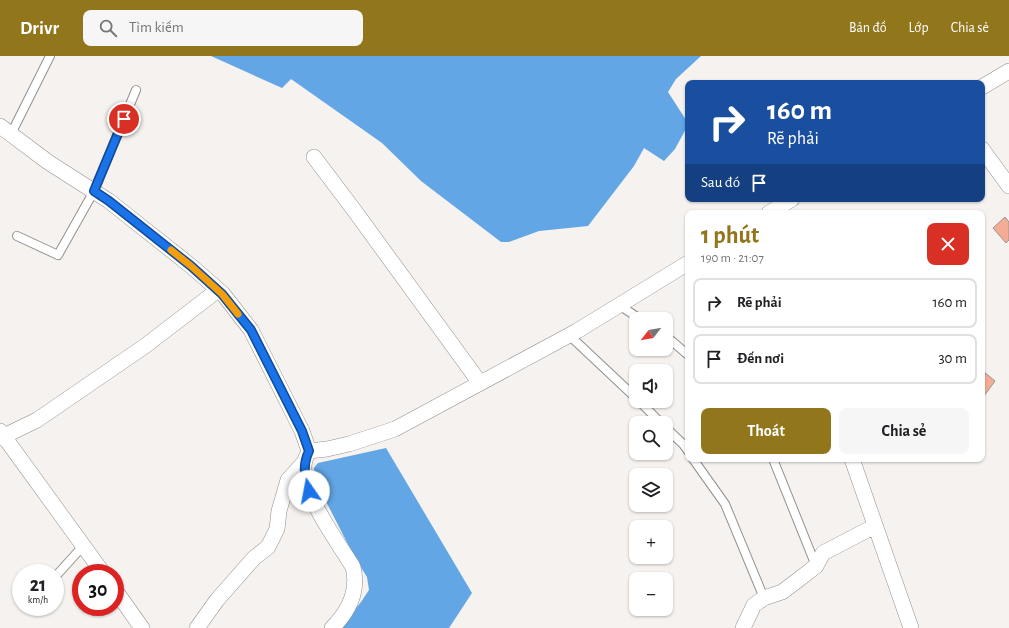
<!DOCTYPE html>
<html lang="vi">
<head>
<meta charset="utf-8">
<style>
	:root { --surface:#fff; --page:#f6f6f6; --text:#202124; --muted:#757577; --line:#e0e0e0; --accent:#92761c }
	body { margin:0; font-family:"Alegreya Sans",sans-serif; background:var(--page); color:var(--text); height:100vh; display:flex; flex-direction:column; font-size:15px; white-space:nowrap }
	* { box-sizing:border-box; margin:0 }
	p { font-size:13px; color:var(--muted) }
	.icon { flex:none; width:22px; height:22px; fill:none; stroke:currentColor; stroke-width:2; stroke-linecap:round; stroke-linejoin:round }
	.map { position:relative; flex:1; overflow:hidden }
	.details { position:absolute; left:685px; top:154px; width:300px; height:252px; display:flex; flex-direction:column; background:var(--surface); border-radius:8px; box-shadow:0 1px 3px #0004 }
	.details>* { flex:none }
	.top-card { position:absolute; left:685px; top:24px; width:300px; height:122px; border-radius:8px; box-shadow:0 1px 3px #0004; background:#1a4fa0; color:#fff; overflow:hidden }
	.needle { width:26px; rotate:239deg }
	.controls { position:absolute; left:629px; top:256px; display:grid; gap:8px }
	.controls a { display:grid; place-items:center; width:44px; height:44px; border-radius:8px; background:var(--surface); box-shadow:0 1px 3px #0004; font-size:20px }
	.speed { position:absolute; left:12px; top:508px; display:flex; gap:8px; font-size:20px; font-weight:700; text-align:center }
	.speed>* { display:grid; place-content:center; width:52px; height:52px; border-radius:50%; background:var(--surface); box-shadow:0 1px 3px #0004; line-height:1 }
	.speed small { font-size:10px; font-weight:400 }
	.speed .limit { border:6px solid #d22; background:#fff; color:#111 }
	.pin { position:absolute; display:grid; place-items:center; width:34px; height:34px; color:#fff; margin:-17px; border:2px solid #fff; border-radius:50%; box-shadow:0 1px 4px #0007 }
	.me { position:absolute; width:44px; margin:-22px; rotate:348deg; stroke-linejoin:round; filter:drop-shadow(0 0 3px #0008) }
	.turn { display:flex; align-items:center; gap:14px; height:84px; padding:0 16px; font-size:18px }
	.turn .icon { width:52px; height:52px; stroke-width:2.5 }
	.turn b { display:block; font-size:28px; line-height:34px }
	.then { display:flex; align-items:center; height:38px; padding:0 16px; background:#0003; gap:8px; font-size:15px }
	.round { display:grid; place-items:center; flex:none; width:42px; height:42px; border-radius:8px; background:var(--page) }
	.overview { display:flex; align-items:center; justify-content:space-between; height:68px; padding:0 16px }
	h1 { font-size:24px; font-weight:700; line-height:30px; color:var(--accent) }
	.cta { display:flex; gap:8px; margin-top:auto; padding:8px 16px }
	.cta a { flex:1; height:46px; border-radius:8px; background:var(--accent); color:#fff; font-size:16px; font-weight:700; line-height:46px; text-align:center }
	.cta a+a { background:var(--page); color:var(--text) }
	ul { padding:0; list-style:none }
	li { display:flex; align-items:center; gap:12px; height:50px; margin:0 8px 6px; padding:0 8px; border:2px solid var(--line); border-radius:8px }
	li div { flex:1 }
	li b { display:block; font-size:15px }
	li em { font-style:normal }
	header { display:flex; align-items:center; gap:24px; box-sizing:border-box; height:56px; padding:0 20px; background:var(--accent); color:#fff }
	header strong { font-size:19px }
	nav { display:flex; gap:22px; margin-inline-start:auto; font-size:14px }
	.search { width:280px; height:36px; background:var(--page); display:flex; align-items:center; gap:10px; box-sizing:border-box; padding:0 14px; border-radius:8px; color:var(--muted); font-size:15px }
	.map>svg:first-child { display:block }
	.water { fill:#62a6e5 }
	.building { fill:#f5ac95; stroke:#999593 }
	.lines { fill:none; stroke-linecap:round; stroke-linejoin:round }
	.service-casing { stroke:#93908d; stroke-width:10 }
	.minor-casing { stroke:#93908d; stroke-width:16 }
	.service { stroke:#fff; stroke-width:8 }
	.minor { stroke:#fff; stroke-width:15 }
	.route-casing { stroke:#114b97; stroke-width:10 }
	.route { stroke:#1a73e8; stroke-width:7 }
	.slow { stroke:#f59e0b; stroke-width:7 }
</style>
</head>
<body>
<header>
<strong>Drivr</strong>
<div class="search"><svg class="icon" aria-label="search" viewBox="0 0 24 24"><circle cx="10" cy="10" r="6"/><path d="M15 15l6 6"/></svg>Tìm kiếm</div>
<nav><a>Bản đồ</a><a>Lớp</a><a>Chia sẻ</a></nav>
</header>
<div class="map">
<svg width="1009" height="572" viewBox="0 0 1009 572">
	<rect width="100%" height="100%" fill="#f5f2ef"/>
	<!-- water -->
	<path class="water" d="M 211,0 L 701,0 L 676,23 L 668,36 L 688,67 L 688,69 L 675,93 L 664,105 L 644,92 L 634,110 L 588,170 L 539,175 L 509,186 L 501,186 L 421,125 L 382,87 L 291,23 L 282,32 Z
		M 386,392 L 472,537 L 449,572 L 340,572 L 361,546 L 369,534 L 367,521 L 355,502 L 315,424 L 314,412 L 318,407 Z"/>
	<!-- building -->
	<path class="building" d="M 1005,161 L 1009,166 L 1009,184 L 1006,187 L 993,172 Z
		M 983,315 L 995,325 L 984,340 L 982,338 L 982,316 Z"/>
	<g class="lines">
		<defs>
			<path id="service" d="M 11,78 L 50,0
				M 17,180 L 58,199 L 94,135 L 136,34
				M 619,249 L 640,263
				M 569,279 L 636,342
				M 666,280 L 688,299
				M 639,345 L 661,367
				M 666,372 L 683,388 L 688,395
				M 693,403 L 725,448 L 764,542
				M 773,403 L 816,510
				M 55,521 L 83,490"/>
			<path id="minor" d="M 982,31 L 1009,15
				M 0,70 L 48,106 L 109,145 L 191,210 L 223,238 L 251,274 L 302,375 L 309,395 C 308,398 306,401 305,404 C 297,432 338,486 353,511 C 359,535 349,555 332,572
				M 982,93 L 1009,130
				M 314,101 L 354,154 L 480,327
				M 769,157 L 792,143
				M 0,375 L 103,517
				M 0,382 L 37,364 L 145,290 L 218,234
				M 309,395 L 327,393 L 349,388 L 395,373 L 577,275 L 688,207
				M 852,403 L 911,572
				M 115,534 L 142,572
				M 197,572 L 217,544 L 254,502 L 268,491 L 277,473 L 279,455 L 288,424 L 305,405
				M 743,572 L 754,549 L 764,542 L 782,536 L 798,524 L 816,510 L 823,497 L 875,470"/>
		</defs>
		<!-- service casing -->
		<use href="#service" class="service-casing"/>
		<!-- minor casing -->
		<use href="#minor" class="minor-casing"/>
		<!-- service -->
		<use href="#service" class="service"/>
		<!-- minor -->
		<use href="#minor" class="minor"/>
	</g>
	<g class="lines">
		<defs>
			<path id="route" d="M 124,63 L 94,135 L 109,145 L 191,210 L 222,238 L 251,274 L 302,375 L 309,395 C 302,410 305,420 309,435"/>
		</defs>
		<!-- route casing -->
		<use href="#route" class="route-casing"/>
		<!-- route -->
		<use href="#route" class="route"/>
		<!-- slow -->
		<path class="slow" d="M 171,194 L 191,210 L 222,238 L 238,258"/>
	</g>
</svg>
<div class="controls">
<a><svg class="needle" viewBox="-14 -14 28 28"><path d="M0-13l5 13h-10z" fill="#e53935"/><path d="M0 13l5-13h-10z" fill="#757577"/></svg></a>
<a><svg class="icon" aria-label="sound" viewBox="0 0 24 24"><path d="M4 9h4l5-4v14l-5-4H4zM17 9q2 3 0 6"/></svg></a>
<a><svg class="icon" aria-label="search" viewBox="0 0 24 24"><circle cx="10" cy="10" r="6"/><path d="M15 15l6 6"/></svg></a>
<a><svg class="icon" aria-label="layers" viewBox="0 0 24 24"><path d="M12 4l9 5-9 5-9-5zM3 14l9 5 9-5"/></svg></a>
<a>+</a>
<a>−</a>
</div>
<div class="speed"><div>21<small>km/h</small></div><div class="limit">30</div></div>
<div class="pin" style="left:124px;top:63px;background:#d93025"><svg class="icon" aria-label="arrive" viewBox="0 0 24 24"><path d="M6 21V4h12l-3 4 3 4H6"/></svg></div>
<svg class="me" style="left:309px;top:435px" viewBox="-20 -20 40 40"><circle r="19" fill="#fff"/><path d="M0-13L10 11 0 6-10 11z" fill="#1a73e8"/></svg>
<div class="top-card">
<div class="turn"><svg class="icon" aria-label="right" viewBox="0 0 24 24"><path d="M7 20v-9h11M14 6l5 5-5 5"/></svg><div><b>160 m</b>Rẽ phải</div></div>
<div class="then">Sau đó<svg class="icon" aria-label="arrive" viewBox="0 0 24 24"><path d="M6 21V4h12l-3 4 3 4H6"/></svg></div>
</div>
<section class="details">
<div class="overview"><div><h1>1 phút</h1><p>190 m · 21:07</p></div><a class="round" style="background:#d93025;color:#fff"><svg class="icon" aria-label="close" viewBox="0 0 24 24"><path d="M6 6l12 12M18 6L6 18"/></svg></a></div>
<ul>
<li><svg class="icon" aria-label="right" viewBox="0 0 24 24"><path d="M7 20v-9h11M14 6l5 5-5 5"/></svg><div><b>Rẽ phải</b></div><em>160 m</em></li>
<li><svg class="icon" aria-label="arrive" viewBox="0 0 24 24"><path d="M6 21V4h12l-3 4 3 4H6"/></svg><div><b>Đến nơi</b></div><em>30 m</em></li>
</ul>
<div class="cta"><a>Thoát</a><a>Chia sẻ</a></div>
</section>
</div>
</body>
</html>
